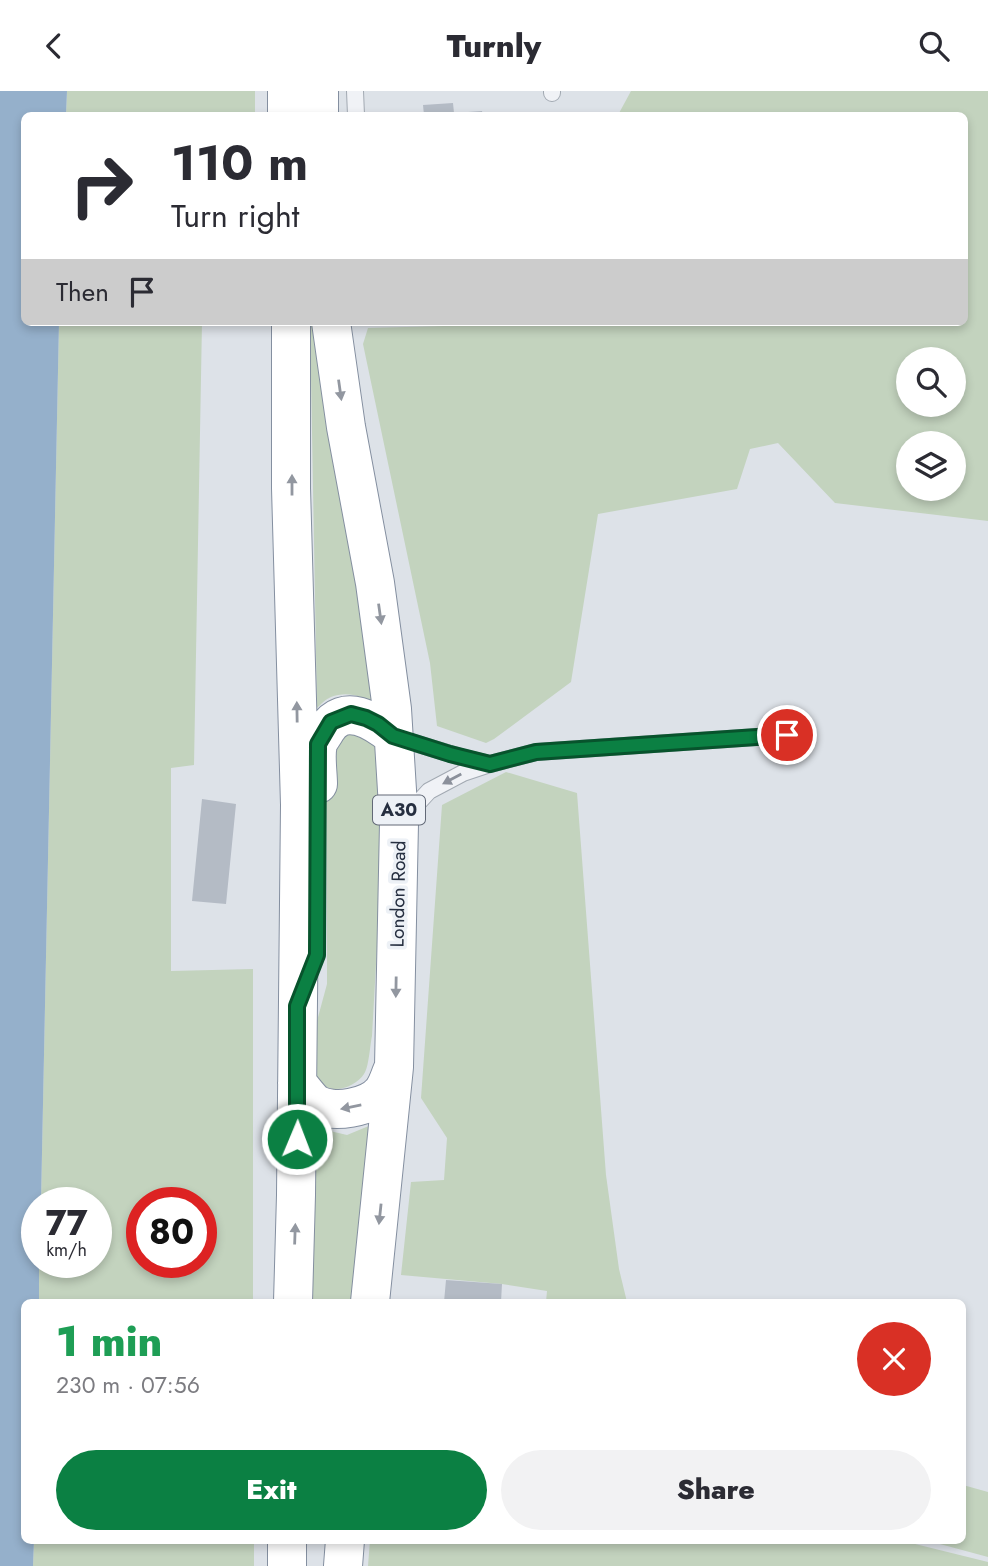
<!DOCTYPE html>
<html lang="en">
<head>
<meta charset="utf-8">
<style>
	:root { --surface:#fff; --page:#f2f2f3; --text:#2b2b33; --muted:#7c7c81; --accent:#0b8043 }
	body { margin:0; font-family:Jost,sans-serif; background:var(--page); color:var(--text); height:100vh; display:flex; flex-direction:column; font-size:26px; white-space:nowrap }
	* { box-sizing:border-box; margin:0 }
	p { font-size:23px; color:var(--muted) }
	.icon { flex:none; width:38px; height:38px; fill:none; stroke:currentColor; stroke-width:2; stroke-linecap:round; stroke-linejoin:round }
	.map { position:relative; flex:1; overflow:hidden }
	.details { position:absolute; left:21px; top:1208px; width:945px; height:245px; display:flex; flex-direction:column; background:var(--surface); border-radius:10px; box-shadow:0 4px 10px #0003 }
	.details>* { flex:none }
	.guide { position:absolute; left:21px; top:21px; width:947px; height:214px; border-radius:10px; box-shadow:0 4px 10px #0003; background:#fff; color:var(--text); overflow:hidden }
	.fabs { position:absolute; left:896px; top:256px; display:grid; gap:14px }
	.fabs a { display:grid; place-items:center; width:70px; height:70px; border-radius:50%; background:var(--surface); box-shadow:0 4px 10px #0003; font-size:35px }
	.speed { position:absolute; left:21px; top:1096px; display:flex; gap:14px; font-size:35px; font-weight:700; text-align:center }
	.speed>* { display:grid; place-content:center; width:91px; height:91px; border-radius:50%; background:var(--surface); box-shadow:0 4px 10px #0003; line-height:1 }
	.speed small { font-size:18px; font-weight:400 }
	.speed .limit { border:10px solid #d22; background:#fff; color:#111 }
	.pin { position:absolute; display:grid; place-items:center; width:60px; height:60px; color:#fff; margin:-30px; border:4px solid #fff; border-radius:50%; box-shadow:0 2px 7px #0007 }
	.me { position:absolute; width:77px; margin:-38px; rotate:1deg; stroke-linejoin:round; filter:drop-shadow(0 0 5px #0008) }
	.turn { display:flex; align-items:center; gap:24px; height:147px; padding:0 35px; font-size:32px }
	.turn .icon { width:91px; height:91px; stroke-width:2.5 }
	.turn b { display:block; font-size:49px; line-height:60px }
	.then { display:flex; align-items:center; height:66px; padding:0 35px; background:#0003; gap:14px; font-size:26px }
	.round { display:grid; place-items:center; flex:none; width:74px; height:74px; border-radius:37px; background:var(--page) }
	.overview { display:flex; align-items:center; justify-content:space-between; height:119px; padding:0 35px }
	h1 { font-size:42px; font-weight:800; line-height:52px; color:#1e9e55 }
	.action { display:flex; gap:14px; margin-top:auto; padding:14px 35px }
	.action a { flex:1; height:80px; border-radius:42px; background:var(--accent); color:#fff; font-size:28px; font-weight:800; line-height:80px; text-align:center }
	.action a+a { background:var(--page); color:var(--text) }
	header { display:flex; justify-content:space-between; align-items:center; height:91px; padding:0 35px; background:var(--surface); font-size:32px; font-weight:800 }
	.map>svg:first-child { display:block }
	.green { fill:#c3d3be; fill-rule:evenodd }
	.water { fill:#95b0cb }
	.building { fill:#b4bbc5 }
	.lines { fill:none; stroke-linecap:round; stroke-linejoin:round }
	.lane-casing { stroke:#a2a9b2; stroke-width:18 }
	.highway-casing { stroke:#848fa0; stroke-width:40 }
	.lane { stroke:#f0f2f6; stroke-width:16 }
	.highway { stroke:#fff; stroke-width:38 }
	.oneway { fill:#9297a0 }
	.oneway2 { fill:#8b909b }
	.route-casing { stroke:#07532c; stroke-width:18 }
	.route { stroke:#0b8043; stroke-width:12 }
	.labels { text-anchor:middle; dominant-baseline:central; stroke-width:7; stroke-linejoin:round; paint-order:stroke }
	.shield { fill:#edf1f6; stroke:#626977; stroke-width:2 }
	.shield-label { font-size:18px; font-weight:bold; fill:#262f40 }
	.street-label { font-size:19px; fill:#262f40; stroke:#edf1f6 }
</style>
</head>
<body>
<header><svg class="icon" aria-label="back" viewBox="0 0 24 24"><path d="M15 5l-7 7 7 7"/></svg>Turnly<svg class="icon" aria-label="search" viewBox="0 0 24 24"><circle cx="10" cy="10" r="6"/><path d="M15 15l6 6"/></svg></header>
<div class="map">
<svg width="988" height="1475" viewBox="0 0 988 1475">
	<rect width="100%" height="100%" fill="#dde2e8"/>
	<!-- green -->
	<path class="green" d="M 67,0 L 255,0 L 255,24 L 66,24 Z
		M 631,0 L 988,0 L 988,430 L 835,412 L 778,352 L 750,358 L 737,398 L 598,423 L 571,591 L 494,648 L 486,652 L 437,635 L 430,572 L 363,253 L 368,237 L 482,234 L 488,231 L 964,231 L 964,24 L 618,24 ZM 908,268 L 954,268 L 954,313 L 908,313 ZM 908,352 L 954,352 L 954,397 L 908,397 Z
		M 59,231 L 202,231 L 194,674 L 171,677 L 171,880 L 253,878 L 253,1211 L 39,1211 L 39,1171 L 96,1171 L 96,1111 L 41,1111 ZM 142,1111 L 201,1111 L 201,1171 L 142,1171 Z
		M 310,231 L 321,231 L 380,616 C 366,606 348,599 331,606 C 326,608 321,613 317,617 Z
		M 370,639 L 387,676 L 372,945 C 370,954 369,976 364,983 C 357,994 337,1003 325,995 C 320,992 316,986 313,982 L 317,930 L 327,893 L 327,673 L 343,641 Z
		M 506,681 L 577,702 L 606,1084 L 619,1178 L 627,1211 L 546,1211 L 547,1200 L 502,1193 L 401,1184 L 411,1091 L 444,1089 L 447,1047 L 421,1007 L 442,714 Z
		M 376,1032 L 357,1211 L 310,1211 L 313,1036 L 347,1044 Z
		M 963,1394 L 988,1401 L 988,1466 L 925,1449 L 962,1449 Z
		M 34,1449 L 254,1449 L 254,1475 L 33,1475 Z
		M 370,1449 L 899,1449 L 988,1471 L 988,1475 L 368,1475 Z"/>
	<!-- water -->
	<path class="water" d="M 0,0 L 67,0 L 66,24 L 24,24 L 24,231 L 59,231 L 41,1111 L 37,1111 L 37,1171 L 39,1171 L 39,1211 L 24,1211 L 24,1449 L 34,1449 L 33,1475 L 0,1475 Z"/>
	<!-- building -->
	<path class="building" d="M 453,12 L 454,22 L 482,20 L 483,24 L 424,24 L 423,14 Z
		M 202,708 L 236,713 L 226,813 L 192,810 Z
		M 446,1189 L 502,1193 L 501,1211 L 483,1208 L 483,1211 L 444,1211 Z"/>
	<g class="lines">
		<defs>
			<path id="lane" d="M 355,0 L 356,24
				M 552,0 L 552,2
				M 395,646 L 464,667 L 490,673 L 463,682 L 429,700 L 404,727
				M 490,673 L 536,661 L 787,644"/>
			<path id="highway" d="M 287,0 L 287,24
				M 319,0 L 319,24
				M 291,231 L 291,397 L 300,714 L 296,1104 L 293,1211
				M 331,231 L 346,336 L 375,492 L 392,618 L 399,732 L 394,976 L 370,1211
				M 318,693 C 318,682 315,664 318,653 C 319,649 324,643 326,639 C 344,610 374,630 393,645
				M 297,992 C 303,998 309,1008 316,1013 C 333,1023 370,1017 382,1001 C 388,994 390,983 394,976
				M 287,1475 L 287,1449
				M 343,1475 L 345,1449"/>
		</defs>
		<!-- lane casing -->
		<use href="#lane" class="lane-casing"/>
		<!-- highway casing -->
		<use href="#highway" class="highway-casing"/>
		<!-- lane -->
		<use href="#lane" class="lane"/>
		<!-- highway -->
		<use href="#highway" class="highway"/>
	</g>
	<!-- one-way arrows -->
	<defs><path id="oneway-solid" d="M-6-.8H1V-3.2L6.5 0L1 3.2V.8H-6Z" transform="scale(1.75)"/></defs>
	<g class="oneway">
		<use href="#oneway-solid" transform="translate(340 299) rotate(82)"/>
		<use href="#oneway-solid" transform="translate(292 394) rotate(-90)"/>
		<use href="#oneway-solid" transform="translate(380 523) rotate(82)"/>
		<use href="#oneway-solid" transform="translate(297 621) rotate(-91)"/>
		<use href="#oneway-solid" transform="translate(396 896) rotate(91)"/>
		<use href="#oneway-solid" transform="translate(351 1016) rotate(169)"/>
		<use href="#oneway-solid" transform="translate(380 1123) rotate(96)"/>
		<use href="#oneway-solid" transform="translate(295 1143) rotate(-88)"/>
	</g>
	<use class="oneway2" href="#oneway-solid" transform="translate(452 688) rotate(152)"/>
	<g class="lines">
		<defs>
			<path id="route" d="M 297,1048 L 297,915 L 317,864 L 318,653 L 331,631 L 351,623 L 366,627 L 378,633 L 393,645 L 450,663 L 490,673 L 536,661 L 787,644"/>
		</defs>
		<!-- route casing -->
		<use href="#route" class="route-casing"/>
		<!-- route -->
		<use href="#route" class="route"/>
	</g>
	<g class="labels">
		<!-- shield labels -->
		<rect class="shield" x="373" y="704.5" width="52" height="29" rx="5"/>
		<g class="shield-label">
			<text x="399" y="719">A30</text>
		</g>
		<!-- street labels -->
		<g class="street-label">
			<text transform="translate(398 803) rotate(-89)">London Road</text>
		</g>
	</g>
</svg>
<div class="fabs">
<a><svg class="icon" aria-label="search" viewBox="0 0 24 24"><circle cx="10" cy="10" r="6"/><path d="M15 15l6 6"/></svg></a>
<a><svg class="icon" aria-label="layers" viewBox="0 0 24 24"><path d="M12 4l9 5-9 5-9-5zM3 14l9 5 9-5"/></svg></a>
</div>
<div class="speed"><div>77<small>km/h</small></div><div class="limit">80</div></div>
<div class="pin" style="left:787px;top:644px;background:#d93025"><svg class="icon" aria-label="arrive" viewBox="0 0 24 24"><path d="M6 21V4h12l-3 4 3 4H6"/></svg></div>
<svg class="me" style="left:297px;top:1048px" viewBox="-20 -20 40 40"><circle r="17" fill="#0b8043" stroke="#fff" stroke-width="3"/><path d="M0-11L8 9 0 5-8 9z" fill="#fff"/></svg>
<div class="guide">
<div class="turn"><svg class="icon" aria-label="right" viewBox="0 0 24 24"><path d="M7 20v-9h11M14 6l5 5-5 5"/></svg><div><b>110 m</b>Turn right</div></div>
<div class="then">Then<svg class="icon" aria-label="arrive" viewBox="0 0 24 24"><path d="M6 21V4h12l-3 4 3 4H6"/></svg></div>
</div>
<section class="details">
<div class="overview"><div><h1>1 min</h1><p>230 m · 07:56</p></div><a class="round" style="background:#d93025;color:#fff"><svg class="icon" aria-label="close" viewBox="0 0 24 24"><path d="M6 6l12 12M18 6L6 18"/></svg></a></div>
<div class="action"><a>Exit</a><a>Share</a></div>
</section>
</div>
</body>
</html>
